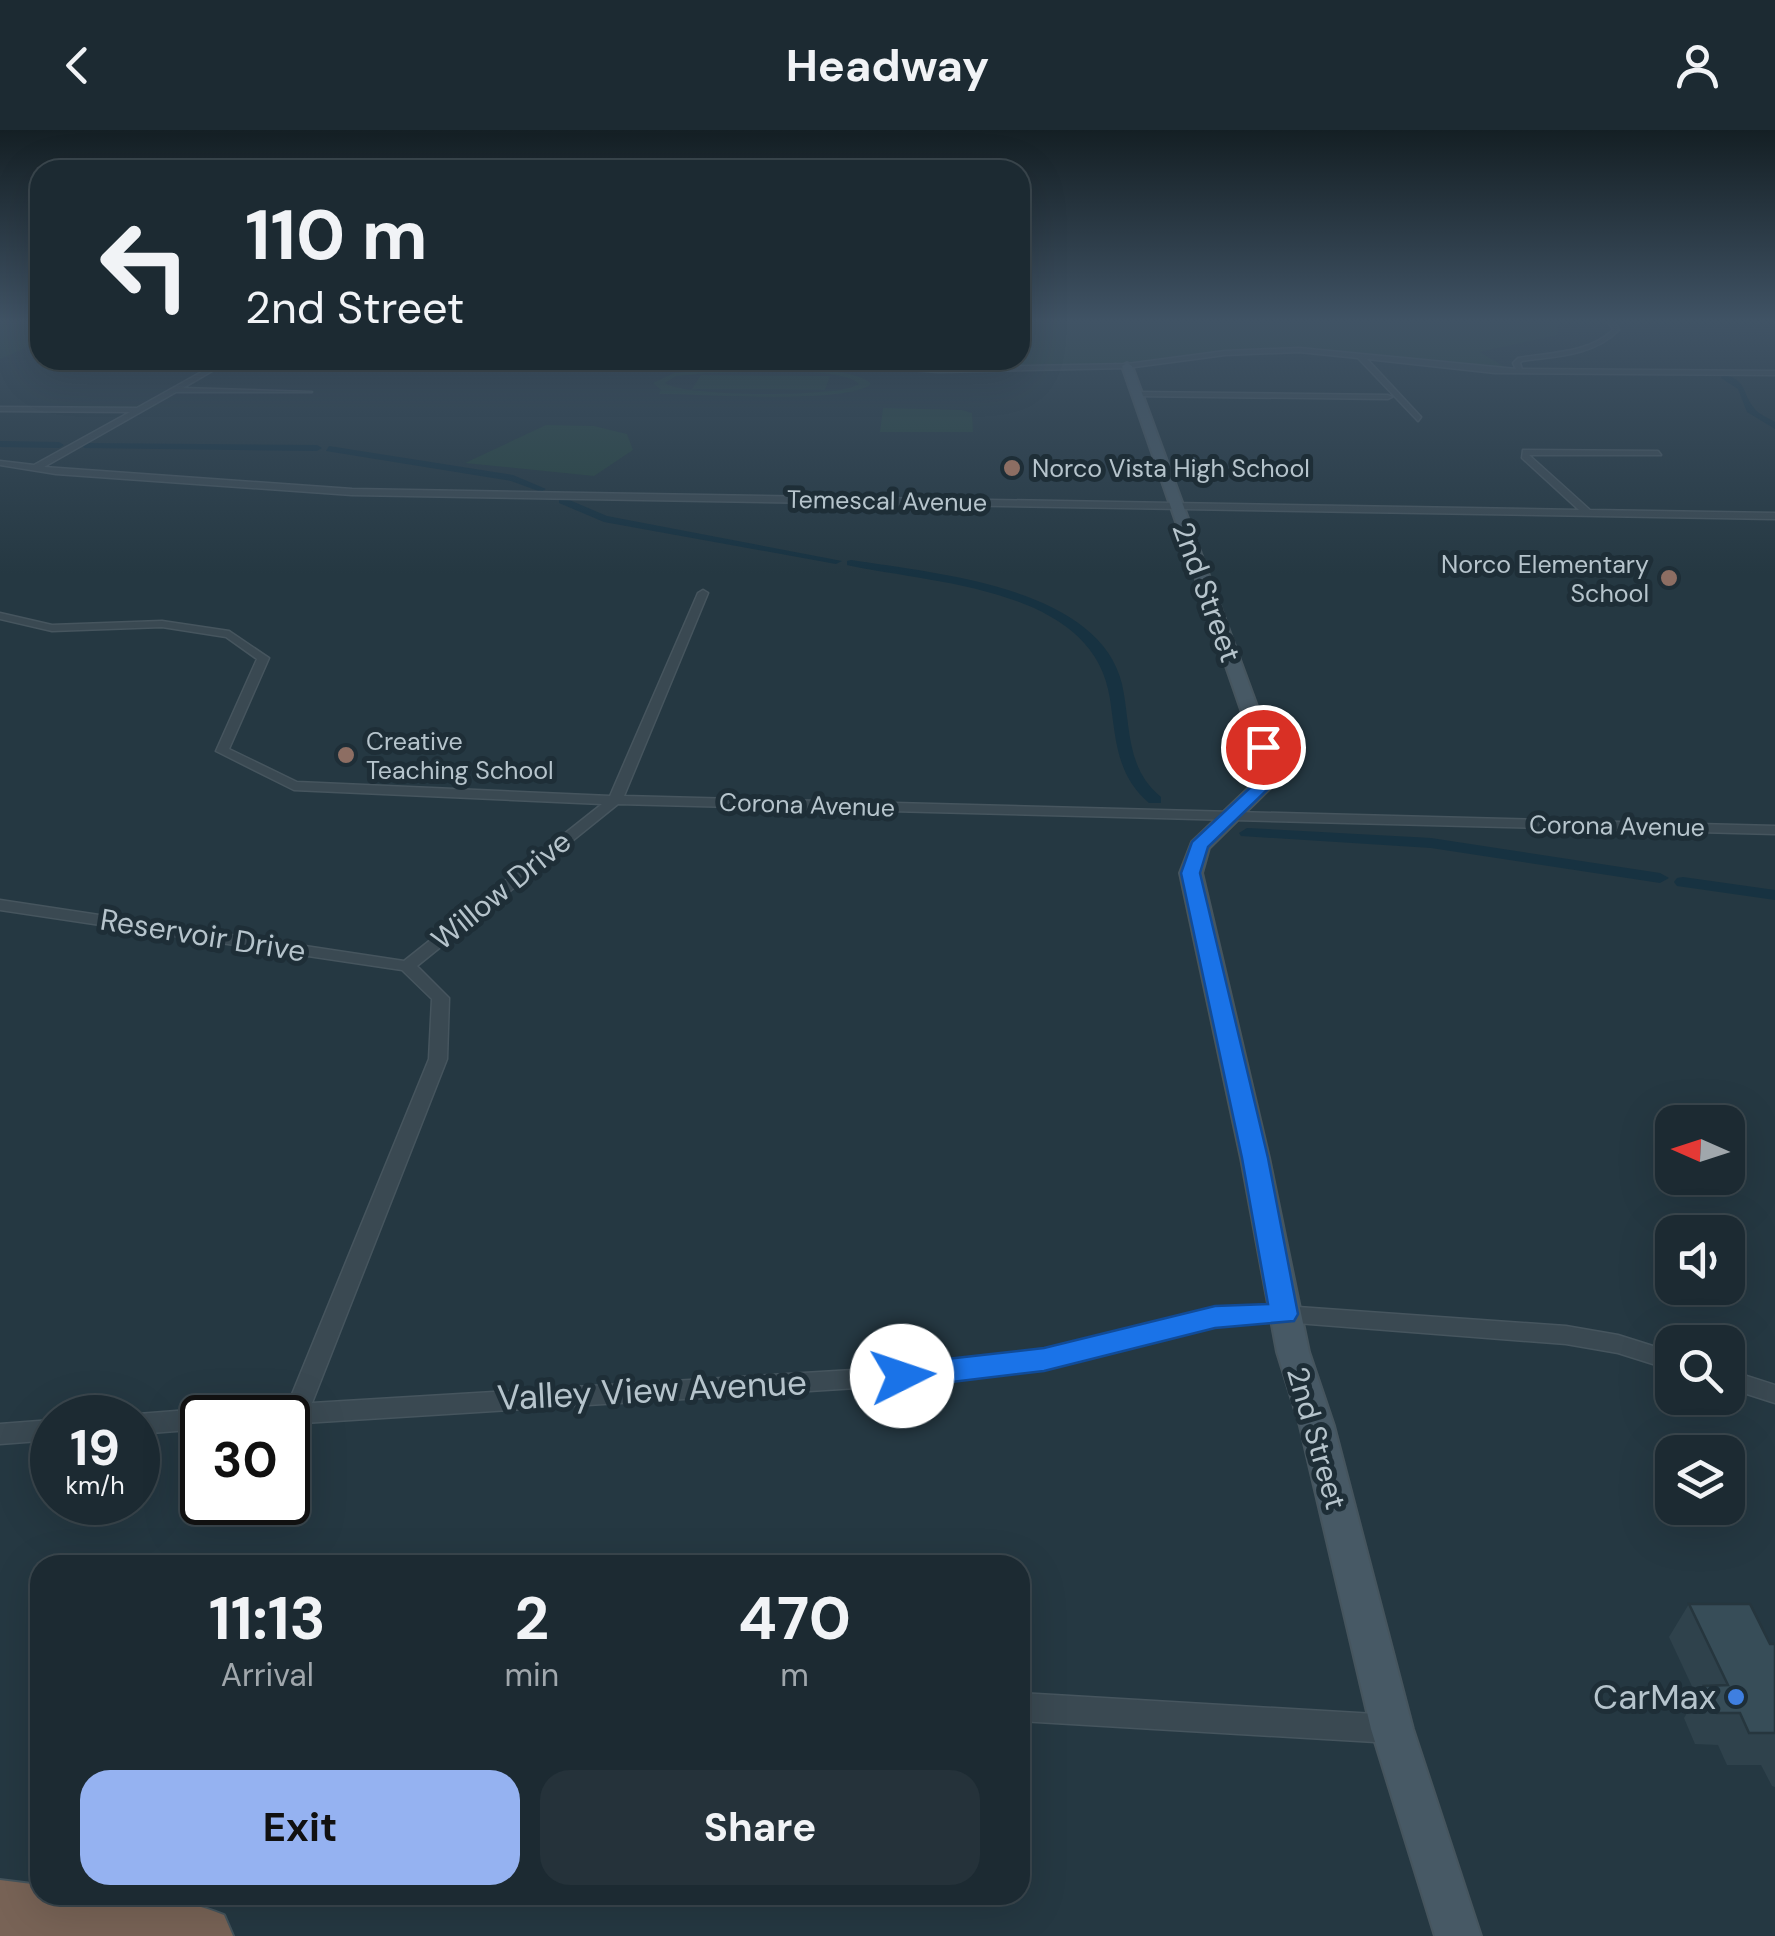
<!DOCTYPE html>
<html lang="en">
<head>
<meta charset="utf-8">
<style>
	:root { --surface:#1c2a32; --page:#25323a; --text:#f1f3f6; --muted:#a0a7ac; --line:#3a464d; --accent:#95b2f1 }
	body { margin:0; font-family:"DM Sans",sans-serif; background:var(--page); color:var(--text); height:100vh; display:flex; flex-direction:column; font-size:38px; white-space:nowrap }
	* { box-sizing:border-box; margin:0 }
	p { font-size:32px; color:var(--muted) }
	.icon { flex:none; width:55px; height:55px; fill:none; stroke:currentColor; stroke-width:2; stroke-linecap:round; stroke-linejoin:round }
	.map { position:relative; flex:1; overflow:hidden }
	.panel { position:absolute; left:30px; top:1425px; width:1000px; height:350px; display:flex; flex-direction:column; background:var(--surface); border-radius:30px; box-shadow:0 10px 40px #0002,0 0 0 2px var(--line) }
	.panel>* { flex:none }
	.hud { position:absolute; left:30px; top:30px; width:1000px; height:210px; border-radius:30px; box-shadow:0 10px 40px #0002,0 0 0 2px var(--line); background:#1c2a32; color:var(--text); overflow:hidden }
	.needle { width:65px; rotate:273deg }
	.fabs { position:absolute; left:1655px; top:975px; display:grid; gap:20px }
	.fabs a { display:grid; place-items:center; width:90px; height:90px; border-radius:20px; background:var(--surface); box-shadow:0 10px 40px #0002,0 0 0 2px var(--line); font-size:50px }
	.speed { position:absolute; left:30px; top:1265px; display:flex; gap:20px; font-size:50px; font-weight:700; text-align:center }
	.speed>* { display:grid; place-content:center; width:130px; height:130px; border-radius:50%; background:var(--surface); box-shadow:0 10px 40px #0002,0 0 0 2px var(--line); line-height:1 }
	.speed small { font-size:25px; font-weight:400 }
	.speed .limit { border:5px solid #111; border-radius:15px; background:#fff; color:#111 }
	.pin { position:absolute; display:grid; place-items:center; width:85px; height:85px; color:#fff; margin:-42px; border:5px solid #fff; border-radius:50%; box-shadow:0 2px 10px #0007 }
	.me { position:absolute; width:110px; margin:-55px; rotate:86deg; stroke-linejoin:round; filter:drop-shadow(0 0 8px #0008) }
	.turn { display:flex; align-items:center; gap:35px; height:210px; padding:0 50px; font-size:45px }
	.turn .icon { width:130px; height:130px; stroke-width:2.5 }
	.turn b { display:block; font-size:70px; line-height:85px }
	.eta { display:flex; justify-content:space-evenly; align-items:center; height:170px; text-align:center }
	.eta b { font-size:60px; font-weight:700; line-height:70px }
	.primary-button { display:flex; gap:20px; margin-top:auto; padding:20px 50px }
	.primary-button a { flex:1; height:115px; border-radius:30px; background:var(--accent); color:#111; font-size:40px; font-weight:700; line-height:115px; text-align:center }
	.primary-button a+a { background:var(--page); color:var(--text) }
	header { display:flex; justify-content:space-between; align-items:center; height:130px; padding:0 50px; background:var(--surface); font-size:45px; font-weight:700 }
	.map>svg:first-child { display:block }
	.green { fill:#274340; fill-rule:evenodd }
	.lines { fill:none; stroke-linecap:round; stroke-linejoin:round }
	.canal { fill:#173241; fill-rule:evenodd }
	.street-casing { stroke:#46555e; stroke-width:3 }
	.secondary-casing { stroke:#46555e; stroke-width:4 }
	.highway-casing { stroke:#44545c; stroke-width:4 }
	.street { fill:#3a4952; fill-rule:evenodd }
	.secondary { fill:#475965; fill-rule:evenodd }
	.highway { fill:#786356; fill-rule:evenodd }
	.wall { fill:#2f424c }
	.building { fill:#374d58; stroke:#26363e; stroke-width:2.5 }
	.route { fill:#1a73e8; stroke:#114b97; stroke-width:2.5 }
	.education-dot { fill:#8d6e63; stroke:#1e2e37; stroke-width:4 }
	.shop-dot { fill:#3f7fe0; stroke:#1e2e37; stroke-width:4 }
	.labels { text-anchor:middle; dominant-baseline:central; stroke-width:10; stroke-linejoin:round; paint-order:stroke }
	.far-poi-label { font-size:25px; fill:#b6c4cc; stroke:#1e2e37; text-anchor:start }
	.far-street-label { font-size:25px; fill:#b6c4cc; stroke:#1e2e37 }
	.street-label { font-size:30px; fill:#b6c4cc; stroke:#1e2e37 }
	.near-street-label { font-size:35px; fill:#b6c4cc; stroke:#1e2e37 }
	.near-poi-label { font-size:35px; fill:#b6c4cc; stroke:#1e2e37; text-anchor:end }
</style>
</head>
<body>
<header><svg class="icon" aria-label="back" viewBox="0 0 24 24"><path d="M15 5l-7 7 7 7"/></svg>Headway<svg class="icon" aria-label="person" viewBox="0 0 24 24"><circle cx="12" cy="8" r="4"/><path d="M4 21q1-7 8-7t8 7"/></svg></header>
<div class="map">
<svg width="1775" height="1806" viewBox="0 0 1775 1806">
	<rect width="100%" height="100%" fill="#253842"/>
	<!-- green -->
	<path class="green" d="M 0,191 L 40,191 L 40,212 L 0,229 Z
		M 1020,191 L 1559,191 L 1557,205 L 1480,222 L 1508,239 L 1309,218 L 1225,223 L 1127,236 L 966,239 L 599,231 L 1020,230 Z
		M 710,240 C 742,241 852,232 871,254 C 846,275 699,264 659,264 L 661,260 L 653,253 L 674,243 ZM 708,243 C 739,243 840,235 859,254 C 840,268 684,267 665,253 L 676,246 Z
		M 701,245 L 830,246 L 825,260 L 692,259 Z
		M 883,278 L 962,280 L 972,283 L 973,302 L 880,302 Z
		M 546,295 L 594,296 L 627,304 L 633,320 L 594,346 L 465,333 Z"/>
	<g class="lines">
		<!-- canal -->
		<path class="canal" d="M 1721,244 C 1748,249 1741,262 1754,278 C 1758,284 1769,288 1775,292 L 1775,299 L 1747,282 L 1738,259 L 1721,248 Z
			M 0,311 L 59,312 L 64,315 L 59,318 L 0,317 Z
			M 81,313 L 317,315 L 322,318 L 317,321 L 84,318 Z
			M 329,316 L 513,345 L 546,359 L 541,362 L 511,351 L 326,321 Z
			M 559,369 L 567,369 L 607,386 L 842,431 L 836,434 L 604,392 L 559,373 Z
			M 851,430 C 932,443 1099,456 1122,554 C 1131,595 1125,638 1161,667 L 1161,673 L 1149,673 C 1116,645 1116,609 1110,569 C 1094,457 934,454 847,435 L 847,431 Z
			M 1247,698 L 1431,708 L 1660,743 L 1669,748 L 1660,753 L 1431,718 L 1241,706 L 1239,703 Z
			M 1683,747 L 1775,760 L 1775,770 L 1677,756 L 1674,752 L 1677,748 Z"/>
		<defs>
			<path id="street" d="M 1608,191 L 1614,191 L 1619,200 C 1593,226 1556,226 1522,231 L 1520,233 L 1522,239 L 1775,241 L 1775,245 L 1495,243 L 1367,229 L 1421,287 L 1418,291 L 1358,228 L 1299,222 L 1225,225 L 1127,238 L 939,242 L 851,236 L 558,230 L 851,232 L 939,238 L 1127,234 L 1225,221 L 1299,218 L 1516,239 L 1513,233 L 1518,228 C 1551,222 1587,224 1613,200 Z
				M 223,230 L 231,230 L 183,258 L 312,262 L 176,262 L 44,337 L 352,359 L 1579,380 L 1522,328 L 1523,320 L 1658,321 L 1661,325 L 1529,325 L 1590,380 L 1775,383 L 1775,389 L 352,365 L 56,344 L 0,335 L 0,331 L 34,335 L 130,282 L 0,281 L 0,277 L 137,278 Z
				M 1137,262 L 1388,265 L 1392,267 L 1388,269 L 1134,266 Z
				M 703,460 L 708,463 L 624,666 L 1775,696 L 1775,704 L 618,674 L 417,836 L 449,868 L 447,929 L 312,1273 L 936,1235 L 1044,1220 L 1215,1179 L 1284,1176 L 1566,1196 L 1618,1205 L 1672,1222 L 1672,1240 L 1618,1223 L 1566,1214 L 1284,1192 L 1215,1195 L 1044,1238 L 936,1253 L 288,1294 L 288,1288 L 202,1288 L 202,1299 L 138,1304 L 138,1288 L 129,1288 L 138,1284 L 202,1279 L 211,1284 L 221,1278 L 288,1274 L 429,929 L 432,869 L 402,840 L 0,780 L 0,770 L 404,831 L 602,674 L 294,660 L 216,621 L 257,529 L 226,507 L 162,497 L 52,501 L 0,489 L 0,483 L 52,495 L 162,491 L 229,501 L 269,528 L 229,619 L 297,652 L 610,666 L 698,463 Z
				M 1728,1240 L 1775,1255 L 1775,1273 L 1728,1258 Z
				M 52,1290 L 52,1310 L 0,1314 L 0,1294 Z
				M 1020,1563 L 1392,1585 L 1402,1589 L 1406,1599 L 1402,1609 L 1392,1613 L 1020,1591 Z"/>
			<path id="secondary" d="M 1127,233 L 1132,236 L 1272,617 L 1275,644 L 1270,658 L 1209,718 L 1202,743 L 1269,1028 L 1309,1222 L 1334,1296 L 1413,1599 L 1481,1806 L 1435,1806 L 1371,1599 L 1300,1296 L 1277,1222 L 1241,1028 L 1180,743 L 1192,712 L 1251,656 L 1255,644 L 1254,617 L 1122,236 Z"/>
			<path id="highway" d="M 0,1750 L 40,1755 L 40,1765 C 100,1765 168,1762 224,1785 L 233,1806 L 0,1806 Z"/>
		</defs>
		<!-- street casing -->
		<use href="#street" class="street-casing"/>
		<!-- secondary casing -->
		<use href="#secondary" class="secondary-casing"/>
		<!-- highway casing -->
		<use href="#highway" class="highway-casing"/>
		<!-- street -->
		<use href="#street" class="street"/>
		<!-- secondary -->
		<use href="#secondary" class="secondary"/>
		<!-- highway -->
		<use href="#highway" class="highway"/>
	</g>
	<!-- wall -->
	<path class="wall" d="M 1689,1474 L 1770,1514 L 1775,1514 L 1775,1657 L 1772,1656 L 1761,1635 L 1727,1635 L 1718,1615 L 1695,1614 L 1684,1588 L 1697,1567 L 1669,1507 Z"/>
	<!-- building -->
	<path class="building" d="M 1689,1474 L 1750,1474 L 1770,1514 L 1775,1514 L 1775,1603 L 1749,1603 L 1740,1583 L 1717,1583 L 1704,1556 L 1728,1555 Z"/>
	<!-- sky -->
	<linearGradient id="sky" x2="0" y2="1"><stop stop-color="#141f24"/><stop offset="0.43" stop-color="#405365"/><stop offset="1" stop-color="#405365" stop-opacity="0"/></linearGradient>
	<rect width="1775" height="444" fill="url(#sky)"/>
	<!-- route -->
	<path class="route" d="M 1263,612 L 1272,617 L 1274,644 L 1269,658 L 1208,717 L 1200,743 L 1268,1028 L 1298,1184 L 1294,1191 L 1215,1198 L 1044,1241 L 902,1258 L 891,1254 L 887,1246 L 891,1237 L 902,1234 L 1044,1218 L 1215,1176 L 1268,1174 L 1242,1028 L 1181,743 L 1192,712 L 1253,655 L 1257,644 L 1255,617 Z"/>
	<!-- markers -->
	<g class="education-dot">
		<circle cx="1012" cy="338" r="10"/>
		<circle cx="1669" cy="448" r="10"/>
		<circle cx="346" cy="625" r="10"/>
	</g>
	<circle class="shop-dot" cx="1736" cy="1567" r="10"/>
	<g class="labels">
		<!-- far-poi labels -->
		<g class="far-poi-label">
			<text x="1032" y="338">Norco Vista High School</text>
			<text x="1649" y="434" text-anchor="end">Norco Elementary<tspan x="1649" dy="29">School</tspan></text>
			<text x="366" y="611">Creative<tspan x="366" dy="29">Teaching School</tspan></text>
		</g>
		<!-- far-street labels -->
		<g class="far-street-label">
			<text transform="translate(887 371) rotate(1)">Temescal Avenue</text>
			<text transform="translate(807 675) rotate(2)">Corona Avenue</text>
			<text transform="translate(1617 696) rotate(1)">Corona Avenue</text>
		</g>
		<!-- street labels -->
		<g class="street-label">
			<text transform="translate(1207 462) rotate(70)">2nd Street</text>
			<text transform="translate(501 760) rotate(-39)">Willow Drive</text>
			<text transform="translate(203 805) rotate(9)">Reservoir Drive</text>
			<text transform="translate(1317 1308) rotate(74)">2nd Street</text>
		</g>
		<!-- near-street labels -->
		<g class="near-street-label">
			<text transform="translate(652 1260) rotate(-3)">Valley View Avenue</text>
		</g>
		<!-- near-poi labels -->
		<g class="near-poi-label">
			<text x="1716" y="1567">CarMax</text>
		</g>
	</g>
</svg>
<div class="fabs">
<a><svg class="needle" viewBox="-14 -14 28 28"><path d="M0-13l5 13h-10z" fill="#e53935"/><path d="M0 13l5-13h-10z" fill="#a0a7ac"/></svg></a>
<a><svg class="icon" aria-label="sound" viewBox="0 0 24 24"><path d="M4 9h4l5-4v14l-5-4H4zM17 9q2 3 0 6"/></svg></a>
<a><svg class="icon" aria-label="search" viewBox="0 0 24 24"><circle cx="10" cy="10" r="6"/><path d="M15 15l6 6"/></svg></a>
<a><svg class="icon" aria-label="layers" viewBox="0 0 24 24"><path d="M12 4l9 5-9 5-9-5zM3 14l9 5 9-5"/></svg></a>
</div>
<div class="speed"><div>19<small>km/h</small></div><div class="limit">30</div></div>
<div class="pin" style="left:1263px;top:617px;background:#d93025"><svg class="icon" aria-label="arrive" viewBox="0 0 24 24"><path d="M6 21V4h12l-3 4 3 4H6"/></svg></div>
<svg class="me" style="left:902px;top:1246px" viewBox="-20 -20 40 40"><circle r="19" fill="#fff"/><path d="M0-13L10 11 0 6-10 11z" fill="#1a73e8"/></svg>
<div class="hud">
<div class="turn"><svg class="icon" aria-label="left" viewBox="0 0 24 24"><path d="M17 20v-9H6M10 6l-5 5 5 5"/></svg><div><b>110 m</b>2nd Street</div></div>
</div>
<section class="panel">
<div class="eta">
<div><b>11:13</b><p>Arrival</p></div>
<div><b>2</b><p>min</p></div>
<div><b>470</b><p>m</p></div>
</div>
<div class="primary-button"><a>Exit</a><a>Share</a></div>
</section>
</div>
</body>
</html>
